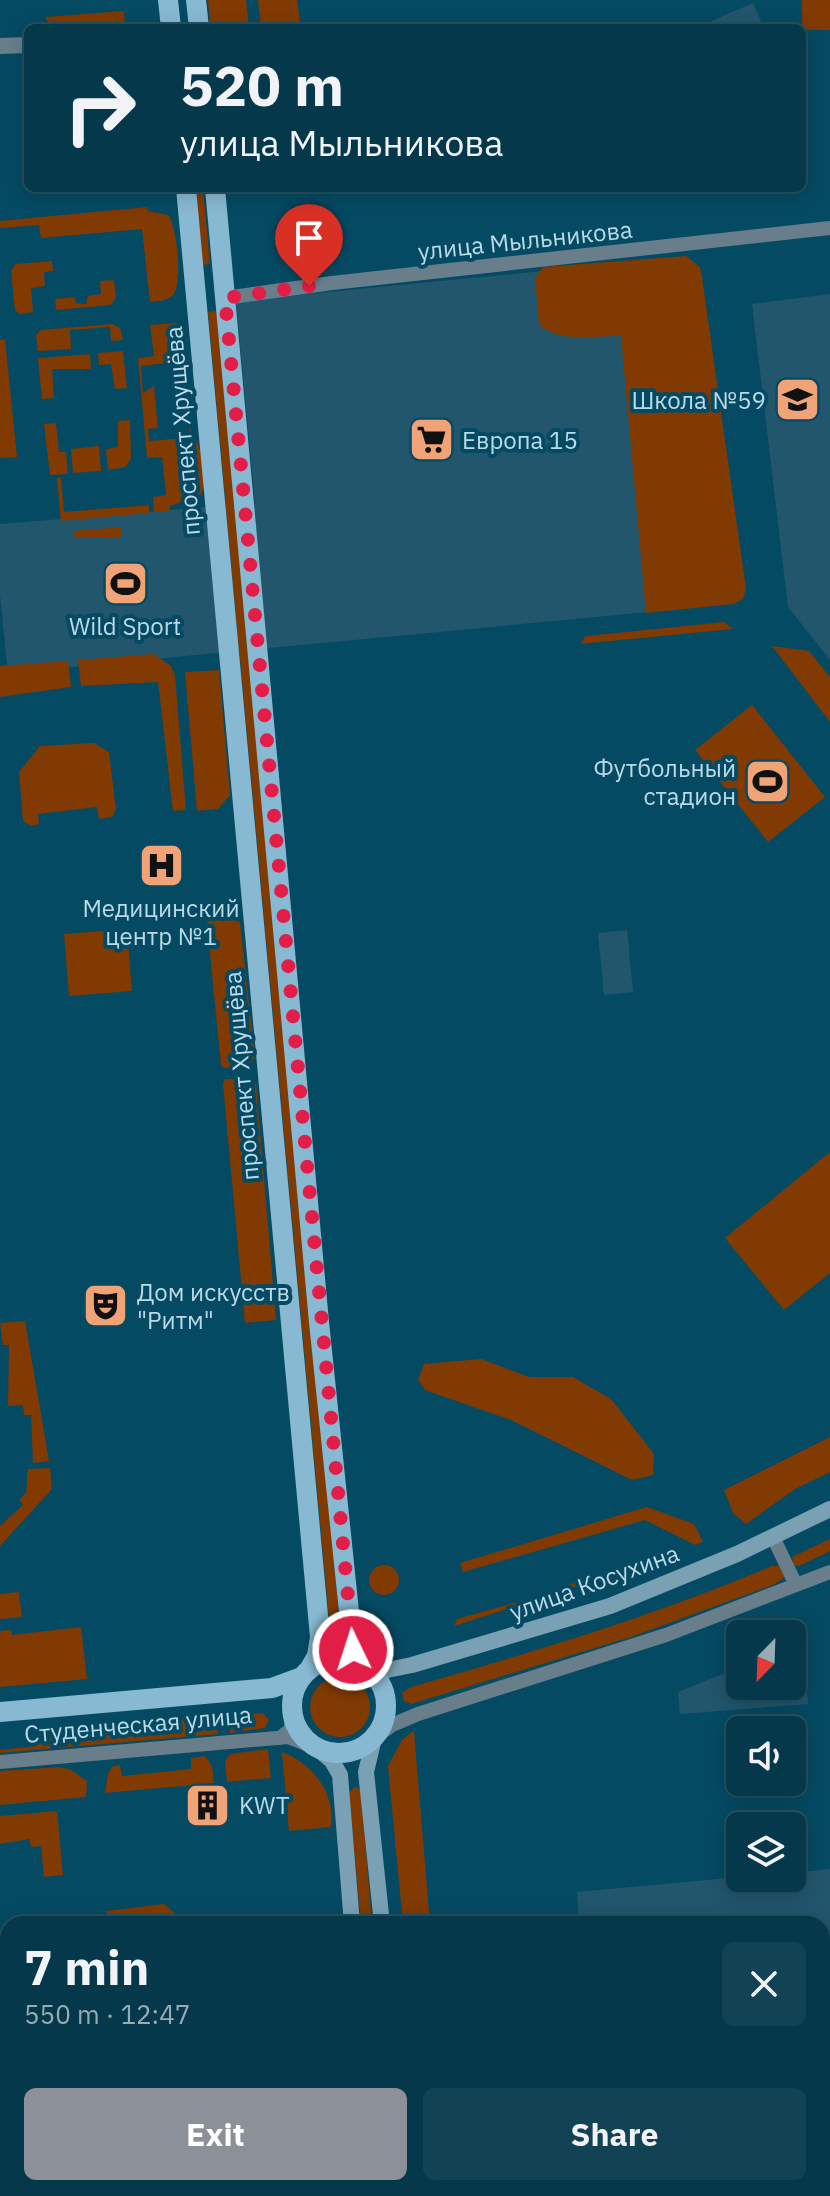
<!DOCTYPE html>
<html lang="en">
<head>
<meta charset="utf-8">
<style>
	:root { --surface:#04384a; --page:#124354; --text:#f1f3f6; --muted:#97acb5; --line:#255262; --accent:#8c9099 }
	body { margin:0; font-family:"IBM Plex Sans",sans-serif; background:var(--page); color:var(--text); height:100vh; display:flex; flex-direction:column; font-size:30px; white-space:nowrap }
	* { box-sizing:border-box; margin:0 }
	p { font-size:26px; color:var(--muted) }
	.icon { flex:none; width:44px; height:44px; fill:none; stroke:currentColor; stroke-width:2; stroke-linecap:round; stroke-linejoin:round }
	.map { position:relative; flex:1; overflow:hidden }
	.side { position:absolute; left:0px; top:1916px; width:830px; height:280px; display:flex; flex-direction:column; background:var(--surface); border-radius:24px 24px 0 0; box-shadow:0 4px 20px #0003,0 0 0 2px var(--line) }
	.side>* { flex:none }
	.guide { position:absolute; left:24px; top:24px; width:782px; height:168px; border-radius:12px; box-shadow:0 4px 20px #0003,0 0 0 2px var(--line); background:#04384a; color:var(--text); overflow:hidden }
	.needle { width:52px; rotate:203deg }
	.tools { position:absolute; left:726px; top:1620px; display:grid; gap:16px }
	.tools a { display:grid; place-items:center; width:80px; height:80px; border-radius:12px; background:var(--surface); box-shadow:0 4px 20px #0003,0 0 0 2px var(--line); font-size:40px }
	.pin { position:absolute; display:grid; place-items:center; width:68px; height:68px; color:#fff; margin:-82px -34px; border-radius:50% 50% 50% 0; rotate:-45deg; box-shadow:0 0 8px #0007 }
	.pin .icon { rotate:45deg }
	.me { position:absolute; width:88px; margin:-44px; rotate:356deg; stroke-linejoin:round; filter:drop-shadow(0 0 6px #0008) }
	.turn { display:flex; align-items:center; gap:28px; height:168px; padding:0 24px; font-size:36px }
	.turn .icon { width:104px; height:104px; stroke-width:2.5 }
	.turn b { display:block; font-size:56px; line-height:68px }
	.round { display:grid; place-items:center; flex:none; width:84px; height:84px; border-radius:12px; background:var(--page) }
	.overview { display:flex; align-items:center; justify-content:space-between; height:136px; padding:0 24px }
	h1 { font-size:48px; font-weight:800; line-height:60px }
	.button { display:flex; gap:16px; margin-top:auto; padding:16px 24px }
	.button a { flex:1; height:92px; border-radius:12px; background:var(--accent); color:#fff; font-size:32px; font-weight:800; line-height:92px; text-align:center }
	.button a+a { background:var(--page); color:var(--text) }
	.map>svg:first-child { display:block }
	.built { fill:#22566d }
	.green { fill:#813a01 }
	.lines { fill:none; stroke-linecap:round; stroke-linejoin:round }
	.minor { stroke:#687f8b; stroke-width:14 }
	.tertiary { stroke:#687f8b; stroke-width:16 }
	.secondary { stroke:#7aa0b3; stroke-width:16 }
	.primary { stroke:#88b9d2; stroke-width:20 }
	.route { stroke:#e11d48; stroke-width:14; stroke-dasharray:0 25.2 }
	.labels { text-anchor:middle; dominant-baseline:central; stroke-width:8; stroke-linejoin:round; paint-order:stroke }
	.street-label { font-size:24px; fill:#bcd9e8; stroke:#054a63 }
	.poi-label { font-size:24px; fill:#bcd9e8; stroke:#054a63; text-anchor:start }
</style>
</head>
<body>
<div class="map">
<svg width="830" height="2196" viewBox="0 0 830 2196">
	<rect width="100%" height="100%" fill="#054a63"/>
	<!-- built -->
	<path class="built" d="M 753,3 L 764,28 L 710,28 L 707,23 Z
		M 614,264 L 648,612 L 8,673 L 0,595 L 0,524 L 255,503 L 236,301 Z
		M 830,294 L 830,660 L 788,607 L 752,304 Z
		M 627,930 L 633,992 L 604,995 L 598,933 Z
		M 795,1645 L 798,1689 L 807,1689 L 808,1704 L 680,1714 L 678,1692 L 740,1667 L 740,1686 L 792,1686 L 792,1646 Z
		M 830,1869 L 830,2160 L 822,2161 L 822,1924 L 579,1924 L 577,1892 L 740,1877 L 792,1878 L 792,1873 Z"/>
	<!-- green -->
	<path class="green" d="M 208,0 L 246,0 L 249,28 L 210,28 Z
		M 258,0 L 297,0 L 301,28 L 261,28 Z
		M 802,0 L 830,0 L 830,30 L 802,30 Z
		M 124,11 L 125,26 L 51,28 L 45,17 Z
		M 195,188 L 203,188 L 210,264 L 202,265 Z
		M 147,207 L 148,211 L 168,215 C 177,225 183,285 173,295 C 167,301 158,301 150,302 L 142,229 L 41,238 L 39,225 L 0,228 L 0,221 Z
		M 686,256 L 700,267 L 702,277 L 746,589 L 743,599 L 733,604 L 646,613 L 621,336 C 594,335 559,344 539,324 L 535,278 L 543,267 Z
		M 52,261 L 53,271 L 44,272 L 45,286 L 31,288 L 33,312 L 20,314 L 15,310 L 11,270 L 16,264 Z
		M 114,280 L 116,298 L 110,305 L 56,310 L 55,299 L 75,297 L 76,303 L 86,304 L 88,296 L 101,294 L 100,281 Z
		M 219,310 L 342,1649 L 332,1650 L 208,312 Z
		M 177,323 L 187,329 L 180,333 L 181,340 L 188,339 L 179,384 L 175,362 L 141,366 L 143,393 L 154,386 L 158,428 L 148,429 L 149,441 L 186,438 L 191,499 L 170,506 L 170,511 L 154,512 L 153,497 L 166,495 L 162,457 L 147,458 L 138,358 L 154,356 L 150,325 Z
		M 112,324 L 120,328 L 123,340 L 111,341 L 110,327 L 70,330 L 71,349 L 38,351 L 36,335 L 41,330 Z
		M 5,339 L 17,457 L 0,458 L 0,340 Z
		M 123,351 L 127,388 L 115,389 L 111,364 L 99,365 L 98,353 Z
		M 90,354 L 91,369 L 52,369 L 54,398 L 42,399 L 38,358 Z
		M 130,420 L 131,459 L 125,467 L 108,470 L 106,449 L 118,447 L 118,421 Z
		M 56,423 L 59,452 L 66,452 L 68,474 L 50,475 L 44,424 Z
		M 189,427 C 202,448 214,483 195,503 Z
		M 99,446 L 101,471 L 73,473 L 71,449 Z
		M 57,478 L 61,478 L 64,512 L 149,505 L 149,513 L 61,521 Z
		M 121,527 L 122,537 L 74,538 L 73,531 Z
		M 724,622 L 733,629 L 580,644 L 586,636 Z
		M 772,646 L 809,651 L 830,677 L 830,722 Z
		M 154,654 L 171,666 L 175,676 L 186,810 L 173,811 L 158,682 L 81,686 L 78,660 Z
		M 68,661 L 71,687 L 0,697 L 0,666 Z
		M 219,670 L 230,795 L 218,809 L 197,811 L 185,672 Z
		M 752,705 L 825,797 L 768,842 L 695,750 Z
		M 94,743 L 109,752 L 116,809 L 112,817 L 99,819 L 97,807 L 38,814 L 39,824 L 31,826 L 23,821 L 19,772 L 40,746 Z
		M 215,914 L 230,914 L 240,923 L 255,1058 L 248,1065 L 224,1068 L 221,1065 L 207,923 Z
		M 127,929 L 132,991 L 69,996 L 64,934 Z
		M 248,1078 L 256,1084 L 276,1320 L 245,1323 L 223,1084 L 225,1079 Z
		M 830,1152 L 830,1273 L 784,1310 L 725,1238 Z
		M 25,1321 L 49,1461 L 33,1463 L 31,1415 L 24,1415 L 23,1405 L 8,1406 L 9,1345 L 3,1345 L 0,1323 Z
		M 481,1359 L 529,1377 L 573,1377 L 611,1399 L 654,1454 L 653,1475 L 632,1480 L 511,1420 L 425,1390 L 418,1380 L 424,1364 Z
		M 830,1437 L 830,1472 L 795,1489 L 746,1524 L 733,1513 L 724,1490 Z
		M 50,1468 L 52,1489 L 0,1546 L 0,1526 L 23,1505 L 19,1500 L 26,1493 L 28,1469 Z
		M 647,1507 L 694,1524 L 703,1542 L 695,1545 L 645,1520 L 463,1572 L 460,1563 Z
		M 830,1539 L 830,1551 L 799,1566 L 794,1565 L 792,1557 Z
		M 666,1550 L 669,1557 L 454,1626 L 457,1619 L 535,1597 Z
		M369 1580a15 15 0 1 1 30 0a15 15 0 1 1-30 0Z
		M 772,1566 L 779,1566 L 785,1577 L 773,1585 L 631,1637 L 411,1704 L 404,1701 L 402,1693 L 411,1687 C 534,1652 654,1616 772,1566 Z
		M 19,1592 L 22,1617 L 0,1619 L 0,1594 Z
		M 81,1627 L 87,1679 L 0,1687 L 0,1631 L 11,1630 L 12,1635 Z
		M310 1707a30 30 0 1 1 60 0a30 30 0 1 1-60 0Z
		M 263,1713 L 269,1720 L 265,1728 L 230,1733 L 227,1715 Z
		M 216,1716 L 218,1734 L 0,1753 L 0,1750 L 29,1747 L 60,1731 Z
		M 414,1730 L 416,1757 L 430,1924 L 403,1924 L 388,1766 L 402,1740 Z
		M 268,1749 L 271,1778 L 227,1782 L 225,1762 L 230,1754 Z
		M 282,1752 C 312,1763 336,1793 331,1827 L 289,1831 Z
		M 205,1756 L 212,1766 L 214,1783 L 105,1793 L 108,1773 L 113,1766 L 120,1765 L 122,1776 L 191,1769 L 191,1758 Z
		M 60,1767 L 71,1770 L 87,1781 L 86,1797 L 0,1805 L 0,1771 Z
		M 355,1786 L 361,1791 L 372,1924 L 361,1924 L 349,1793 Z
		M 57,1811 L 63,1875 L 44,1877 L 41,1846 L 31,1847 L 29,1839 L 0,1844 L 0,1816 Z
		M 164,1904 L 188,1924 L 113,1924 L 106,1911 Z
		M 0,2120 L 8,2120 L 8,2188 L 54,2188 L 54,2196 L 0,2196 Z"/>
	<g class="lines">
		<!-- minor -->
		<path class="minor" d="M 225,298 L 332,283 L 830,228
			M 773,1537 L 796,1585
			M 280,1738 L 290,1730 L 293,1718
			M 374,1738 L 392,1725 L 418,1714 L 666,1635 L 830,1572
			M 0,1762 L 288,1737 L 314,1747"/>
		<!-- tertiary -->
		<path class="tertiary" d="M 0,46 L 28,45"/>
		<!-- secondary -->
		<path class="secondary" d="M 365,1667 L 387,1670 L 412,1665 L 610,1606 L 737,1554 L 830,1509
			M 374,1738 L 366,1772 L 382,1924
			M 319,1750 L 332,1761 L 340,1775 L 352,1924
			M 375,2188 L 376,2196
			M 404,2188 L 405,2196"/>
		<!-- primary -->
		<path class="primary" d="M 168,0 L 171,28
			M 196,0 L 199,28
			M 186,188 L 320,1637 L 317,1656 L 309,1670
			M 215,188 L 319,1322 L 353,1650 L 359,1663
			M292 1706a47 47 0 1 1 94 0a47 47 0 1 1-94 0Z
			M 0,1712 L 272,1688 L 302,1677"/>
	</g>
	<g class="lines">
		<!-- route -->
		<path class="route" d="M 309,286 L 225,298 L 353,1650"/>
	</g>
	<!-- icons -->
	<defs>
		<symbol id="school-square" viewBox="-11 -11 22 22"><rect x="-9" y="-9" width="18" height="18" rx="4" fill="#efa377" stroke="#054a63"/><path d="M0-5L7-2L0 1L-7-2ZM-4 1L0 2.5L4 1V4Q0 6-4 4Z" fill="#111"/></symbol>
		<symbol id="supermarket-square" viewBox="-11 -11 22 22"><rect x="-9" y="-9" width="18" height="18" rx="4" fill="#efa377" stroke="#054a63"/><path d="M-6-5.5h2.5l.6 2H6L4.5 2H-2.5L-4.4-4H-6ZM-1.5 3.2a1.3 1.3 0 1 0 .1 0ZM3 3.2a1.3 1.3 0 1 0 .1 0Z" fill="#111"/></symbol>
		<symbol id="stadium-square" viewBox="-11 -11 22 22"><rect x="-9" y="-9" width="18" height="18" rx="4" fill="#efa377" stroke="#054a63"/><path d="M0-5a6.5 5 0 1 0 0 10a6.5 5 0 1 0 0-10ZM-3.5-1.8h7v3.6h-7Z" fill="#111"/></symbol>
		<symbol id="hospital-square" viewBox="-11 -11 22 22"><rect x="-9" y="-9" width="18" height="18" rx="4" fill="#efa377" stroke="#054a63"/><path d="M-5-5h3v3.5h4V-5h3V5h-3V1.5h-4V5h-3Z" fill="#111"/></symbol>
		<symbol id="theatre-square" viewBox="-11 -11 22 22"><rect x="-9" y="-9" width="18" height="18" rx="4" fill="#efa377" stroke="#054a63"/><path d="M-5-5.5Q0-4 5-5.5V0Q5 5 0 6Q-5 5-5 0ZM-3.3-2.5H-1v1.5H-3.3ZM1-2.5H3.3v1.5H1ZM-2.8 1Q0 5.5 2.8 1Z" fill="#111"/></symbol>
		<symbol id="building-square" viewBox="-11 -11 22 22"><rect x="-9" y="-9" width="18" height="18" rx="4" fill="#efa377" stroke="#054a63"/><path d="M-4-6H4V6H1V3H-1V6H-4ZM-2.5-4.3h1.7v1.8h-1.7ZM.8-4.3h1.7v1.8H.8ZM-2.5-1h1.7V.8h-1.7ZM.8-1h1.7V.8H.8Z" fill="#111"/></symbol>
	</defs>
	<g fill-rule="evenodd">
		<use href="#school-square" x="772" y="374" width="51" height="51"/>
		<use href="#supermarket-square" x="406" y="414" width="51" height="51"/>
		<use href="#stadium-square" x="100" y="558" width="51" height="51"/>
		<use href="#stadium-square" x="742" y="756" width="51" height="51"/>
		<use href="#hospital-square" x="136" y="840" width="51" height="51"/>
		<use href="#theatre-square" x="80" y="1280" width="51" height="51"/>
		<use href="#building-square" x="182" y="1780" width="51" height="51"/>
	</g>
	<g class="labels">
		<!-- street labels -->
		<g class="street-label">
			<text transform="translate(525 240) rotate(-6)">улица Мыльникова</text>
			<text transform="translate(182 431) rotate(-95)">проспект Хрущёва</text>
			<text transform="translate(241 1076) rotate(-95)">проспект Хрущёва</text>
			<text transform="translate(594 1582) rotate(-20)">улица Косухина</text>
			<text transform="translate(138 1724) rotate(-5)">Студенческая улица</text>
		</g>
		<!-- poi labels -->
		<g class="poi-label">
			<text x="766" y="400" text-anchor="end">Школа №59</text>
			<text x="462" y="440">Европа 15</text>
			<text x="125" y="626" text-anchor="middle">Wild Sport</text>
			<text x="736" y="768" text-anchor="end">Футбольный<tspan x="736" dy="28">стадион</tspan></text>
			<text x="161" y="908" text-anchor="middle">Медицинский<tspan x="161" dy="28">центр №1</tspan></text>
			<text x="137" y="1292">Дом искусств<tspan x="137" dy="28">"Ритм"</tspan></text>
			<text x="239" y="1805">KWT</text>
		</g>
	</g>
</svg>
<div class="tools">
<a><svg class="needle" viewBox="-14 -14 28 28"><path d="M0-13l5 13h-10z" fill="#e53935"/><path d="M0 13l5-13h-10z" fill="#97acb5"/></svg></a>
<a><svg class="icon" aria-label="sound" viewBox="0 0 24 24"><path d="M4 9h4l5-4v14l-5-4H4zM17 9q2 3 0 6"/></svg></a>
<a><svg class="icon" aria-label="layers" viewBox="0 0 24 24"><path d="M12 4l9 5-9 5-9-5zM3 14l9 5 9-5"/></svg></a>
</div>
<div class="pin" style="left:309px;top:286px;background:#d93025"><svg class="icon" aria-label="arrive" viewBox="0 0 24 24"><path d="M6 21V4h12l-3 4 3 4H6"/></svg></div>
<svg class="me" style="left:353px;top:1650px" viewBox="-20 -20 40 40"><circle r="17" fill="#e11d48" stroke="#fff" stroke-width="3"/><path d="M0-11L8 9 0 5-8 9z" fill="#fff"/></svg>
<div class="guide">
<div class="turn"><svg class="icon" aria-label="right" viewBox="0 0 24 24"><path d="M7 20v-9h11M14 6l5 5-5 5"/></svg><div><b>520 m</b>улица Мыльникова</div></div>
</div>
<section class="side">
<div class="overview"><div><h1>7 min</h1><p>550 m · 12:47</p></div><a class="round"><svg class="icon" aria-label="close" viewBox="0 0 24 24"><path d="M6 6l12 12M18 6L6 18"/></svg></a></div>
<div class="button"><a>Exit</a><a>Share</a></div>
</section>
</div>
</body>
</html>
